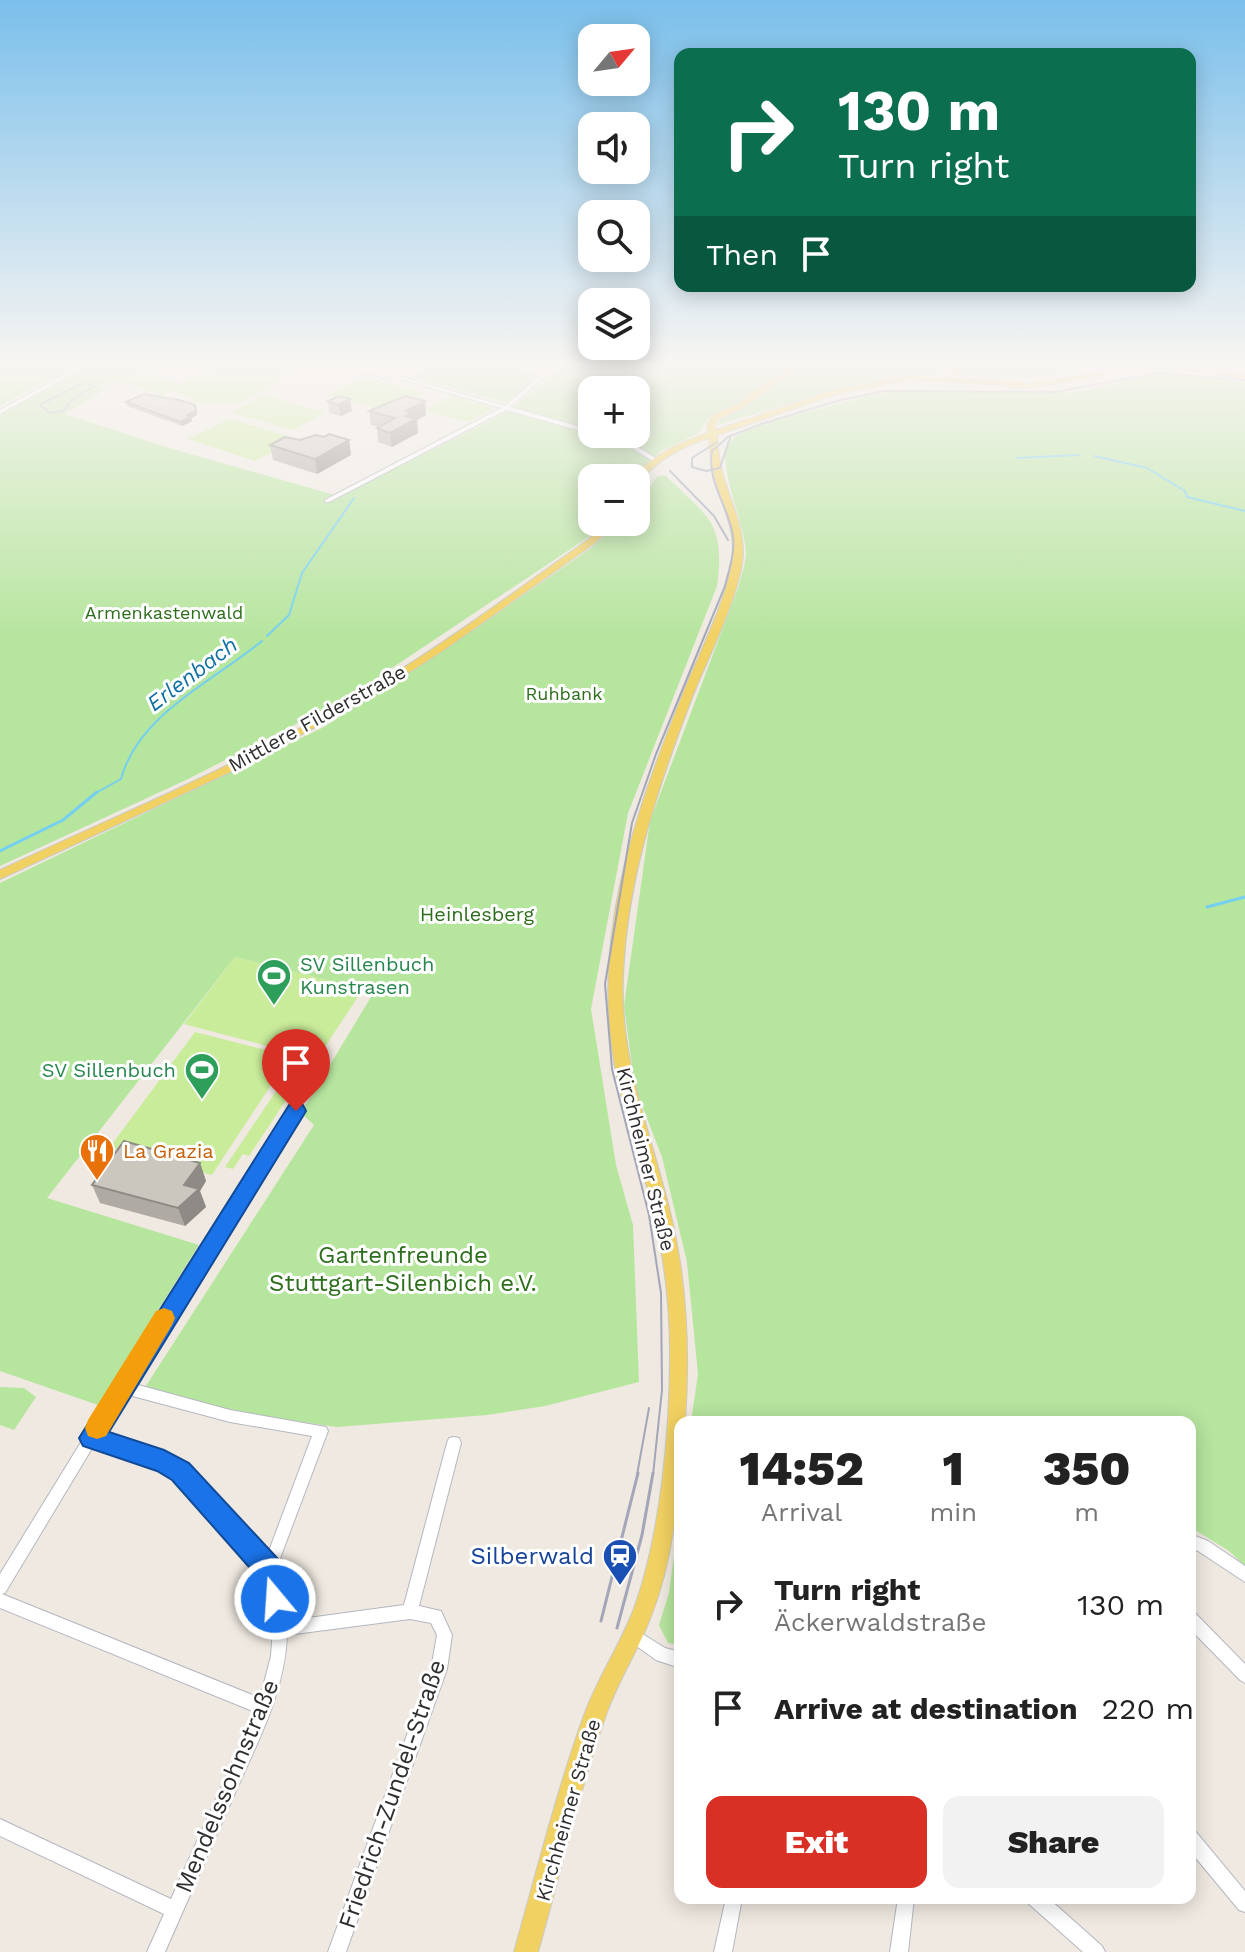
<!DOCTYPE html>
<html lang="en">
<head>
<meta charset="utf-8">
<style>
	:root { --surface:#fff; --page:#f2f2f2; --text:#222; --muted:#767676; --accent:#d93025 }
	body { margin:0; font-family:"Work Sans",sans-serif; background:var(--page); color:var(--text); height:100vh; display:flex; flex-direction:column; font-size:30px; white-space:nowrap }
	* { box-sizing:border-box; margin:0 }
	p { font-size:26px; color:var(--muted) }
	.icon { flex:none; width:44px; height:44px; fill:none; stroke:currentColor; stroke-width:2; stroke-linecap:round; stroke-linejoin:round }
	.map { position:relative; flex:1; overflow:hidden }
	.drawer { position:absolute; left:674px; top:1416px; width:522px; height:488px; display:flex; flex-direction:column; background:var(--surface); border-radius:16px; box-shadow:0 4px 20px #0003 }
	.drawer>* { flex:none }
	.top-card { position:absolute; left:674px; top:48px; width:522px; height:244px; border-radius:16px; box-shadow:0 4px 20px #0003; background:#0b6e4f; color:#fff; overflow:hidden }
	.needle { width:52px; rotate:61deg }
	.fabs { position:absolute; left:578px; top:24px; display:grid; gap:16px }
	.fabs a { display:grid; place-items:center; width:72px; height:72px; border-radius:16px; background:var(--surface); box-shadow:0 4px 20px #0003; font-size:40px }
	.pin { position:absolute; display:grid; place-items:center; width:68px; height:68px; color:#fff; margin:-82px -34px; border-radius:50% 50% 50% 0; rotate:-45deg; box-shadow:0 0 8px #0007 }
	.pin .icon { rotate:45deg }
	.me { position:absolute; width:88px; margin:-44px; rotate:342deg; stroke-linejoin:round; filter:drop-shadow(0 0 6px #0008) }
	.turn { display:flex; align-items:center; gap:28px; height:168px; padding:0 32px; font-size:36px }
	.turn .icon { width:104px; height:104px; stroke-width:2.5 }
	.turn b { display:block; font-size:56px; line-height:68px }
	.then { display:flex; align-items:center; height:76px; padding:0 32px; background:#0003; gap:16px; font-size:30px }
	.eta { display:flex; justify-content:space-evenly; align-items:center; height:136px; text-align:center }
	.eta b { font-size:48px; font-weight:800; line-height:56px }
	.action { display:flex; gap:16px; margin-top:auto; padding:16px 32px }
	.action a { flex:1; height:92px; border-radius:16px; background:var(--accent); color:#fff; font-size:32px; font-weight:800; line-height:92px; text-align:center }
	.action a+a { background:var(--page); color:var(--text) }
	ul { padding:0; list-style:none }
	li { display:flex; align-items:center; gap:24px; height:104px; padding:0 32px }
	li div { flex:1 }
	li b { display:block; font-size:30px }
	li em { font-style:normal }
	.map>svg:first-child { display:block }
	.green { fill:#b6e59e; fill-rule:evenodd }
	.pitch { fill:#c9ec9a }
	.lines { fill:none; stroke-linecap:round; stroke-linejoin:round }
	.stream-far1 { stroke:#75cff0; stroke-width:2 }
	.stream { stroke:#75cff0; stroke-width:3 }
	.minor-casing { stroke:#b4b7c1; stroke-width:2 }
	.major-casing { stroke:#c9c9c9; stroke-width:2 }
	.minor { fill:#fff; fill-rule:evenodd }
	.major { fill:#f2d163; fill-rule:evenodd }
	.tram-far1 { stroke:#a3a6b8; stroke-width:2 }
	.tram { stroke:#a3a6b8; stroke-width:3 }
	.wall { fill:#afaba4 }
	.shaded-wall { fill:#8e8b86 }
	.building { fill:#cbc7bf; stroke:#8e8b86; stroke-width:2 }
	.route { fill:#1a73e8; stroke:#114b97; stroke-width:2 }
	.slow { fill:#f59e0b }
	.labels { text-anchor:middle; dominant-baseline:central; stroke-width:6; stroke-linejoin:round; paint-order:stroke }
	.far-park-label { font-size:18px; fill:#2c6e1b; stroke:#fff }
	.street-label { font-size:20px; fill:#2e2e2e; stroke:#fff }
	.park-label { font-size:20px; fill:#2c6e1b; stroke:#fff }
	.leisure-label { font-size:20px; fill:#27864d; stroke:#fff; text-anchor:start }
	.food-label { font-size:20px; fill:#c56008; stroke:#fff; text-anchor:start }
	.water-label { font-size:22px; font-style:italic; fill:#0d6fa3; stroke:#fff }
	.near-park-label { font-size:24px; fill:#2c6e1b; stroke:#fff }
	.near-transit-label { font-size:24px; fill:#164399; stroke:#fff; text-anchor:end }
	.near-street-label { font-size:24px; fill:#2e2e2e; stroke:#fff }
</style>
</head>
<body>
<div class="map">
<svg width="1245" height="1952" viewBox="0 0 1245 1952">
	<rect width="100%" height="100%" fill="#efe9e1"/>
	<!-- green -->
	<path class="green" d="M 31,365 L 76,365 L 0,406 L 0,399 L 43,376 Z
		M 90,365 L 104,365 L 92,374 L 110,380 L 99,386 L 107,389 L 64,414 L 166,447 L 338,496 L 490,421 L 512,408 L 565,365 L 791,365 L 736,405 L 708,418 L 698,433 L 661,451 L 633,478 L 592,478 L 592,522 L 601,522 L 590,536 L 347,698 L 186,780 L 0,866 L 0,415 ZM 592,390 L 636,390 L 636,434 L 592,434 Z
		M 432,365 L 503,365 L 540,376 L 511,401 L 505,402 L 411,377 Z
		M 804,365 L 924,365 L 949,376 L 887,378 L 840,388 L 718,425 L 720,420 L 741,409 Z
		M 943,365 L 1102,365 C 1044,377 1000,387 943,365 Z
		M 1161,374 L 1204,376 L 1245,383 L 1245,1566 L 1229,1551 L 1190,1527 L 1190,1422 L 691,1422 L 698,1374 L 687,1262 L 662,1157 L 635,1087 L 624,1006 L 650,821 L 738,588 C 741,577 746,563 746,551 C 744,525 719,466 726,446 L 737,435 L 770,422 L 875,394 L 925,390 L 1069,393 Z
		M 665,475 C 707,517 726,521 717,586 L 628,813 L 591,1009 L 616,1165 L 633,1225 L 639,1382 L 545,1406 L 487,1415 L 337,1427 L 233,1412 L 144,1389 L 314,1125 L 301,1113 L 374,992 L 235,957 L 47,1198 L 199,1245 L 98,1405 L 0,1371 L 0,883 L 324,727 L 469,633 L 591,548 L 620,522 L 636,522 L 636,506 L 657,477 Z
		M 0,1387 L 24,1388 L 36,1397 L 14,1430 L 0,1425 Z
		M 680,1510 L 680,1645 L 668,1643 L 659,1625 L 669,1593 Z"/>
	<!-- pitch -->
	<path class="pitch" d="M 0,365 L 31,365 L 44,376 L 0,399 Z
		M 105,365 L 133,365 L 179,384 L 217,365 L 302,365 L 243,402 L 199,403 L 173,390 L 163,395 L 91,373 Z
		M 364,377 L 424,393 L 389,412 L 328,395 Z
		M 265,395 L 325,413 L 292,430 L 231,412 Z
		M 452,396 L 494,408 L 468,422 L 426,410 Z
		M 230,419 L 297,439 L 255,461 L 188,439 Z
		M 235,957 L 363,989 L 317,1059 L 184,1024 Z
		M 195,1032 L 290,1056 L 212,1175 L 110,1147 Z
		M 299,1057 L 305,1059 L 289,1083 L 296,1085 L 249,1156 L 243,1154 L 233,1169 L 225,1167 Z"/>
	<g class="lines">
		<!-- stream-far1 -->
		<path class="stream-far1" d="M 1094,456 L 1147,468 L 1185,491 L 1187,497 L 1245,511
			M 1017,458 L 1079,455
			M 267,636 L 289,615 L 302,573 L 354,498
			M 94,794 L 121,779 C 138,714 214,681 262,641"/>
		<!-- stream -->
		<path class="stream" d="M 0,851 L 63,820 L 97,792
			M 1207,907 L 1245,897"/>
		<defs>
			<path id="minor" d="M 82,365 L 89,365 L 0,414 L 0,410 Z
				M 351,365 L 360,365 L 505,406 L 552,365 L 558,365 L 510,407 L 592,430 L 592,434 L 506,410 L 329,502 L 325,502 L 325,500 L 501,408 Z
				M 597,434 C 618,434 642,448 658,460 L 653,461 L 630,447 Z
				M 296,1107 L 300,1108 L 302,1111 L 300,1114 L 131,1383 L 230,1410 L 326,1427 L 328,1431 L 276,1569 L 286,1621 L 404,1605 L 447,1443 L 449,1438 L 454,1437 L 459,1438 L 461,1443 L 419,1606 L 441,1611 L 452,1635 L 447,1669 L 346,1952 L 328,1952 L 431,1669 L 437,1635 L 431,1623 L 410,1619 L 287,1635 C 285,1692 257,1743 235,1793 C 212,1846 188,1899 165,1952 L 147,1952 L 164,1914 L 0,1836 L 0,1819 L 171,1899 L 255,1712 L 0,1608 L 0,1574 L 153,1325 L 292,1108 ZM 125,1394 L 230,1422 L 312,1436 L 267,1556 L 186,1467 L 164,1455 L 100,1435 ZM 94,1445 L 160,1467 L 176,1477 L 262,1572 L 273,1629 L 271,1656 L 260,1698 L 2,1594 L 5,1593 Z
				M 1190,1534 L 1208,1541 L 1245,1566 L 1245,1582 L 1198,1551 L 1190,1548 Z
				M 1190,1611 L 1195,1613 L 1245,1664 L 1245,1683 L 1240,1680 L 1190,1629 Z
				M 633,1628 L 665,1648 L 680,1652 L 680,1668 L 656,1660 L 628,1640 L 626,1635 L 628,1630 Z
				M 1190,1830 L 1196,1832 L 1245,1891 L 1245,1912 L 1239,1910 L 1190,1851 Z
				M 726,1898 L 742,1898 L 732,1952 L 714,1952 Z
				M 898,1898 L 914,1898 L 908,1952 L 890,1952 Z
				M 1027,1898 L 1048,1898 L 1102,1946 L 1105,1952 L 1083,1952 L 1029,1904 Z"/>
			<path id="major" d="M 793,365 L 802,365 L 741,409 L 719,419 L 715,424 L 716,430 L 832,390 L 907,376 L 1019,381 L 1026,384 L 1140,365 L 1189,366 L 1245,375 L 1245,379 C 1208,372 1171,366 1133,370 C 1092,375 1052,388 1010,388 L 1007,385 L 907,380 L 837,394 L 717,435 C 718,447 719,460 722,471 C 729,499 743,524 743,553 C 742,590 708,658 693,695 C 658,786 627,878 623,976 C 619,1059 651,1133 670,1212 C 687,1281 690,1351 685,1422 L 680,1422 C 680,1489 675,1556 650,1619 C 637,1653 616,1684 605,1718 C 578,1795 560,1874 538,1952 L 514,1952 C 536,1874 556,1794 583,1718 C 597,1678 622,1643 636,1603 C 661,1530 670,1431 670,1354 C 670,1304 664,1254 652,1206 C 640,1157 622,1110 614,1061 C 606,1015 607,965 614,919 C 626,839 656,761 686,686 C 701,651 731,590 733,553 C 734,524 718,497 713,469 C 710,459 710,448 709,438 C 679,448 662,458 639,481 L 636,482 L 636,478 L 632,478 C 656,453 676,444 708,433 L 707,424 L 713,415 L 735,405 Z
				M 932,365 L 944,365 L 968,374 L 961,376 Z
				M 606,522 L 616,522 L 595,543 L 441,652 L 359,704 L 228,773 L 0,879 L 0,870 C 118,815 239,765 351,700 C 434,652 511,594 589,539 Z"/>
		</defs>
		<!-- minor casing -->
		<use href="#minor" class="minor-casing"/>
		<!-- major casing -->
		<use href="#major" class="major-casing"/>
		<!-- minor -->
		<use href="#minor" class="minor"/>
		<!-- major -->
		<use href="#major" class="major"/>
		<!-- tram-far1 -->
		<path class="tram-far1" d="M 334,365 L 385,379
			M 83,383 L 94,386 L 72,400 L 63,411 L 50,413 L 40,405 Z
			M 717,442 L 692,458 L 692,467 L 706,471 L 720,468 L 730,438
			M 670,471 L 714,516 L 728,540
			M 637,1475 L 649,1408
			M 653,1475 L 662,1390 L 661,1293 L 649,1215 L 612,1069 L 605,984 L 632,823 L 656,754 L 725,586 C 729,570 735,553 733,536 C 729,507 706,481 712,451 L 728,437 L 761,424 L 837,401 L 884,391 L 1055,392 L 1159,373 L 1245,380"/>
		<!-- tram -->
		<path class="tram" d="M 601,1621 L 638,1473
			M 617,1628 L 642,1535 L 653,1473"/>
	</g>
	<!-- wall -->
	<path class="wall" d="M 339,396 L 352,411 L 341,416 L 329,413 L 328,401 Z
		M 425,401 L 426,415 L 417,420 L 418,433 L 392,447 L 378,442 L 377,428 L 379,427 L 371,425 L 369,411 Z
		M 126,402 L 195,405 L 197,415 L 191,418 L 192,421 L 182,426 L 127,406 Z
		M 324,437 L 349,440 L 351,455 L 317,474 L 273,460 L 270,445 Z
		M 200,1163 L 206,1181 L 200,1191 L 206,1207 L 185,1226 L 100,1203 L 92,1185 Z"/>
	<!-- shaded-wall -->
	<path class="shaded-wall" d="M 350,399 L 352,411 L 341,416 L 339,405 Z
		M 425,401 L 426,415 L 417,420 L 418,433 L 392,447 L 390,433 L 406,411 Z
		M 196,411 L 197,415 L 191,418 L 192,421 L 182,426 L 181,422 L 187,415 Z
		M 349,440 L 351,455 L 317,474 L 315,459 Z
		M 200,1163 L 206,1181 L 200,1191 L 206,1207 L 185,1226 L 178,1208 L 184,1185 Z"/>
	<!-- building -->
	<path class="building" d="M 144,394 L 179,400 L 195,405 L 196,411 L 187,415 L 191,417 L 181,422 L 126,402 Z
		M 339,396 L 350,399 L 339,405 L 328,401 Z
		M 405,396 L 425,401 L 406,411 L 412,413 L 406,416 L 416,419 L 390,433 L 377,428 L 395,418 L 369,411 Z
		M 329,434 L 349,440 L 315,459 L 270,445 L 285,437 L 300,440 L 316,435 L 324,437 Z
		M 124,1141 L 200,1163 L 184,1185 L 199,1189 L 178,1208 L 92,1185 Z"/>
	<!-- sky -->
	<linearGradient id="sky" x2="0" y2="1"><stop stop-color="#7abfeb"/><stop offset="0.57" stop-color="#f8f5f2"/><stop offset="1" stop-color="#f8f5f2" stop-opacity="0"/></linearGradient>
	<rect width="1245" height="638" fill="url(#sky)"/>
	<!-- route -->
	<path class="route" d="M 296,1103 L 303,1105 L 306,1111 L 303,1116 L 109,1432 L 164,1450 L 189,1463 L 279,1560 L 288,1599 L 284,1608 L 275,1612 L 265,1608 L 257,1576 L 172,1480 L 157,1471 L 83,1446 L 79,1438 L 289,1105 Z"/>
	<!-- slow -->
	<path class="slow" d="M 164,1308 L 172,1311 L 175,1318 L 172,1325 L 106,1436 L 97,1439 L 88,1436 L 85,1428 L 88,1420 L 156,1311 Z"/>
	<!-- icons -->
	<defs>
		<symbol id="stadium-pin" viewBox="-11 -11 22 30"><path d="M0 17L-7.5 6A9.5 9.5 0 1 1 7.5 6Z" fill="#2e9e5b" stroke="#fff"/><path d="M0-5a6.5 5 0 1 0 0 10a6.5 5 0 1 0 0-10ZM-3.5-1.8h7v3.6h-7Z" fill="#fff"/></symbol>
		<symbol id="restaurant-pin" viewBox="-11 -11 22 30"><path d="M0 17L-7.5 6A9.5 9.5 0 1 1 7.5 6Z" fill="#e8710a" stroke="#fff"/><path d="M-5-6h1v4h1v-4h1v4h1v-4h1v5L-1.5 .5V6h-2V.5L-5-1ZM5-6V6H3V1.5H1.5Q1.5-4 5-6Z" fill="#fff"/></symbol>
		<symbol id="station-pin" viewBox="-11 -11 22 30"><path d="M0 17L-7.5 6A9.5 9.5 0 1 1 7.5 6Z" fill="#1a4fb4" stroke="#fff"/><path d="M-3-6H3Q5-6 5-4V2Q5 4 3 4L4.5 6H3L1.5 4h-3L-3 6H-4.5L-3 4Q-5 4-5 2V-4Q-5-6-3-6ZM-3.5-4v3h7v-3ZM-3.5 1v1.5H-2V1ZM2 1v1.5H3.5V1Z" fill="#fff"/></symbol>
	</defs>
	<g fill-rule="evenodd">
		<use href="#stadium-pin" x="254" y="956" width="40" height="54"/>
		<use href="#stadium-pin" x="182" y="1050" width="40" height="54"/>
		<use href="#restaurant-pin" x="77" y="1131" width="40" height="54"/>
		<use href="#station-pin" x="600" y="1536" width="40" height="54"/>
	</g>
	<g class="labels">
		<!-- far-park labels -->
		<g class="far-park-label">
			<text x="164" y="612">Armenkastenwald</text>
			<text x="564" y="693">Ruhbank</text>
		</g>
		<!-- street labels -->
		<g class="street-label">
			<text transform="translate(317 718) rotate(-29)">Mittlere Filderstraße</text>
			<text transform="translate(646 1159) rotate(76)">Kirchheimer Straße</text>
			<text transform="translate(568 1810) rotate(-74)">Kirchheimer Straße</text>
		</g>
		<!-- park labels -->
		<g class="park-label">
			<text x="477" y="914">Heinlesberg</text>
		</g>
		<!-- leisure labels -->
		<g class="leisure-label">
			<text x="300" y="964">SV Sillenbuch<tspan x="300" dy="23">Kunstrasen</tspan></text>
			<text x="176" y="1070" text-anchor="end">SV Sillenbuch</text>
		</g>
		<!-- food labels -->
		<g class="food-label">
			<text x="123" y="1151">La Grazia</text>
		</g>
		<!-- water labels -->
		<g class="water-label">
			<text transform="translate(192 674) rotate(-37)">Erlenbach</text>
		</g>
		<!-- near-park labels -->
		<g class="near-park-label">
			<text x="403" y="1255">Gartenfreunde<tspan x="403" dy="28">Stuttgart-Silenbich e.V.</tspan></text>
		</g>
		<!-- near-transit labels -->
		<g class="near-transit-label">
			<text x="594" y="1556">Silberwald</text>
		</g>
		<!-- near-street labels -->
		<g class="near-street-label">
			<text transform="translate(227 1786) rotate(-67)">Mendelssohnstraße</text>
			<text transform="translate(392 1794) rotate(-71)">Friedrich-Zundel-Straße</text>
		</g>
	</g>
</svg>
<div class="fabs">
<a><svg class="needle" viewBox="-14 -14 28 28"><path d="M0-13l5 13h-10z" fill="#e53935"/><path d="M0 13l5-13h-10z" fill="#767676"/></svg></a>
<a><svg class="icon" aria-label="sound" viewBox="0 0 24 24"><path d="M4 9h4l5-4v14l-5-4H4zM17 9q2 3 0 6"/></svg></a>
<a><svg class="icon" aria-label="search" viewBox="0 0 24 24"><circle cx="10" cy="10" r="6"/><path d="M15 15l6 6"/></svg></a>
<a><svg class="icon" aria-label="layers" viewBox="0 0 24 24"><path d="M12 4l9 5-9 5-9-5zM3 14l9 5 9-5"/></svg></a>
<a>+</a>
<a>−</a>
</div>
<div class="pin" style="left:296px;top:1111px;background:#d93025"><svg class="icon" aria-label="arrive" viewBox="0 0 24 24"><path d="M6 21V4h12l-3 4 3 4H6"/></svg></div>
<svg class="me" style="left:275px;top:1599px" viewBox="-20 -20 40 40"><circle r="17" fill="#1a73e8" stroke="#fff" stroke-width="3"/><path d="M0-11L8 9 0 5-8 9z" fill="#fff"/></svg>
<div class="top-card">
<div class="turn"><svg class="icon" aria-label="right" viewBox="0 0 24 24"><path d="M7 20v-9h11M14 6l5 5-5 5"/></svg><div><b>130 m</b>Turn right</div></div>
<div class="then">Then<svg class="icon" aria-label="arrive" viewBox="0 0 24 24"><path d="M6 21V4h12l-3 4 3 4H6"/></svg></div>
</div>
<section class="drawer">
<div class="eta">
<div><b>14:52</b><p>Arrival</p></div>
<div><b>1</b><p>min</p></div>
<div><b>350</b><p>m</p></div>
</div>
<ul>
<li><svg class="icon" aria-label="right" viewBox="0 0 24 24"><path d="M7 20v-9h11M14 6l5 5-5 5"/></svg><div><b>Turn right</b><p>Äckerwaldstraße</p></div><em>130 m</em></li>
<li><svg class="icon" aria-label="arrive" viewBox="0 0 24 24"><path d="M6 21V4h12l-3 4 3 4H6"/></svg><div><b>Arrive at destination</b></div><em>220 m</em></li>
</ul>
<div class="action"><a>Exit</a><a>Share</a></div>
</section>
</div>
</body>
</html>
